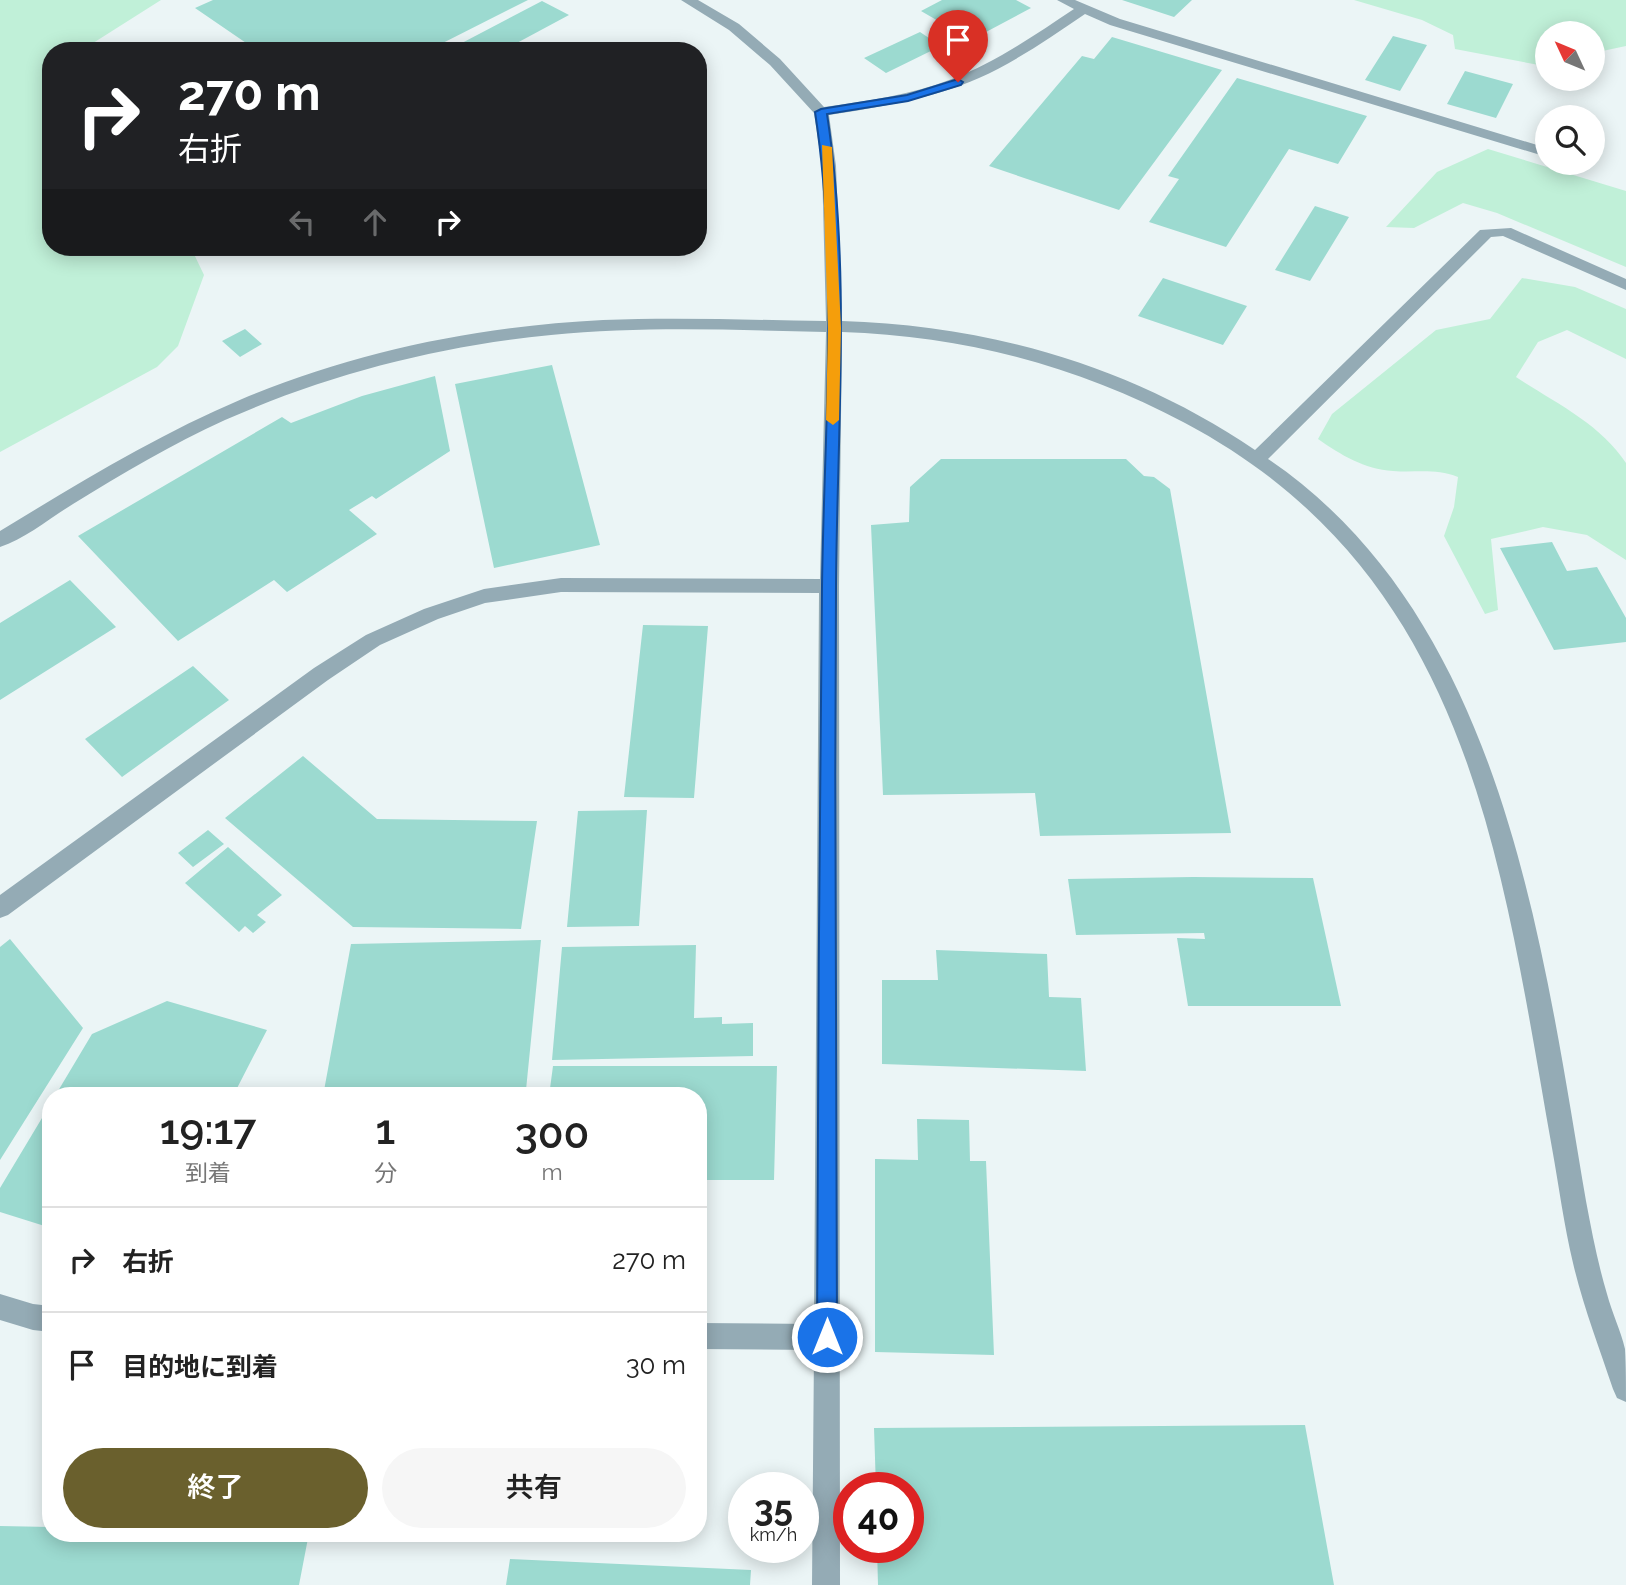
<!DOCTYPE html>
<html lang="ja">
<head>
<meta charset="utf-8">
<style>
	:root { --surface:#fff; --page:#f6f6f6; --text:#222; --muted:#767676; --line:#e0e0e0; --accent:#6a602d }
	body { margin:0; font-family:Raleway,"Noto Sans JP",sans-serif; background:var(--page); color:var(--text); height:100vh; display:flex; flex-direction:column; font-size:26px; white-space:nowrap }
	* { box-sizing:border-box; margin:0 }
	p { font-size:23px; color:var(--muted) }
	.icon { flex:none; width:38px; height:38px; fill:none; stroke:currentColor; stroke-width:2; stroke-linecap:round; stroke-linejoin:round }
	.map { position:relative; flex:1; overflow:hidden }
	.panel { position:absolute; left:42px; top:1087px; width:665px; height:455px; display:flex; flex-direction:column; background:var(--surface); border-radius:28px; box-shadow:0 4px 18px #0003 }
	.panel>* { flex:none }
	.banner { position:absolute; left:42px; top:42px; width:665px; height:214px; border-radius:28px; box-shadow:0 4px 18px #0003; background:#202124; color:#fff; overflow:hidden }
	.needle { width:46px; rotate:314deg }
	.buttons { position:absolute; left:1535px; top:21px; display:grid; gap:14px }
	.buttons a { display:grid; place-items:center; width:70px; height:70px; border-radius:50%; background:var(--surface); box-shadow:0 4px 18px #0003; font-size:35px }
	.speed { position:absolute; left:728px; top:1472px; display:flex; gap:14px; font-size:35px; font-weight:700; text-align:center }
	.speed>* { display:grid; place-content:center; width:91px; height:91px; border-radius:50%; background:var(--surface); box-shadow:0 4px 18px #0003; line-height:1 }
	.speed small { font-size:18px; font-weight:400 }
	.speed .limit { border:10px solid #d22; background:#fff; color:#111 }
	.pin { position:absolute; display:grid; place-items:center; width:60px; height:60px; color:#fff; margin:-72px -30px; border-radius:50% 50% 50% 0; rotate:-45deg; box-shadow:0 0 7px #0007 }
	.pin .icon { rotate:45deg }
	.me { position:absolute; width:77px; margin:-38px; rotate:0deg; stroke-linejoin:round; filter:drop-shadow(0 0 5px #0008) }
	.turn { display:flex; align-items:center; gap:24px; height:147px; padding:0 21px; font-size:32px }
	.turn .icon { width:91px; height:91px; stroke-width:2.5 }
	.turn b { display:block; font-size:49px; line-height:60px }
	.lanes { display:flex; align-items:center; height:66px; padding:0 21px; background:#0003; justify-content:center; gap:35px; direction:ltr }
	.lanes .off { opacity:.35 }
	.eta { display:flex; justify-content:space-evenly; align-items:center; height:119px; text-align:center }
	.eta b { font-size:42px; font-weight:600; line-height:49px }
	.primary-button { display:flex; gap:14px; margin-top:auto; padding:14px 21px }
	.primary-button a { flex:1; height:80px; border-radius:42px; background:var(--accent); color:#fff; font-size:28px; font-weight:600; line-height:80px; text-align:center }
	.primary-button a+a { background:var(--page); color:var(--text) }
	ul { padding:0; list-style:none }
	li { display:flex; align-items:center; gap:21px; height:105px; padding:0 21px; border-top:2px solid var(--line) }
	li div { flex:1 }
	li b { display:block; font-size:26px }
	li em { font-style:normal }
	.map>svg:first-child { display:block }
	.green { fill:#c0f0d8 }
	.building { fill:#9cdad0 }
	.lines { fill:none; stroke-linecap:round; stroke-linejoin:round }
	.minor { fill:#94abb5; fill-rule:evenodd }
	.route { fill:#1a73e8; stroke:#114b97; stroke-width:2 }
	.slow { fill:#f59e0b }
</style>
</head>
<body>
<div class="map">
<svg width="1626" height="1585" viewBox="0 0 1626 1585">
	<rect width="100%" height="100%" fill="#ebf5f6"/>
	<!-- green -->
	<path class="green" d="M 0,0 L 161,0 L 90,45 L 97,51 L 51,51 L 51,247 L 174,247 L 193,252 L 204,275 L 178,346 L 157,367 L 0,452 Z
		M 1354,0 L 1626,0 L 1626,46 L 1593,53 L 1592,33 L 1547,33 L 1547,63 L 1539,65 L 1455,49 L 1453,35 L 1422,20 Z
		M 1488,149 L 1626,191 L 1626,267 L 1497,213 L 1463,203 L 1414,228 L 1386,227 L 1437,172 Z
		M 1522,278 L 1575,287 L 1626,309 L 1626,359 L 1567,330 L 1538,342 L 1516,377 C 1554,402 1601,424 1626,463 L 1626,560 L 1587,535 L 1543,527 L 1491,539 L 1498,610 L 1485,614 L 1444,536 L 1454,507 L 1458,477 C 1435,468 1416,473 1393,471 C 1364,469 1341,455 1318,439 L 1332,414 L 1436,330 L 1490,319 Z"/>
	<!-- building -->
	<path class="building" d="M 213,0 L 528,0 L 427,51 L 258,51 L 195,8 Z
		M 942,0 L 1016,0 L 1031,8 L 971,40 L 921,11 Z
		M 1122,0 L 1192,0 L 1174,17 Z
		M 542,1 L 569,15 L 502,51 L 471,51 L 460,44 Z
		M 920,32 L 941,46 L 886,73 L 864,58 Z
		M 1393,36 L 1427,45 L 1400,91 L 1365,80 Z
		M 1112,37 L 1222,70 L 1119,210 L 989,166 L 1082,56 L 1094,59 Z
		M 1465,71 L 1513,84 L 1496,118 L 1447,104 Z
		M 1237,78 L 1367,116 L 1338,164 L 1289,149 L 1226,247 L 1149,222 L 1179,179 L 1168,176 Z
		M 1315,206 L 1349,217 L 1310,281 L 1275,270 Z
		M 1163,278 L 1247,306 L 1223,345 L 1138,316 Z
		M 245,329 L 262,344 L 240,357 L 222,341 Z
		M 552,365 L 600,545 L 494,568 L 455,384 Z
		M 435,376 L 450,451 L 376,499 L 372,496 L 349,510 L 377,534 L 287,592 L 274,580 L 178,641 L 78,536 L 282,417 L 291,423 L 362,396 Z
		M 941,459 L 1126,459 L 1144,476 L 1154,477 L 1170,489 L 1231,833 L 1040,836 L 1035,793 L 883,795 L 871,525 L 909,522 L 910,487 Z
		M 1552,542 L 1567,571 L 1597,567 L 1626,618 L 1626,642 L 1554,650 L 1500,548 Z
		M 70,580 L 116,627 L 0,700 L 0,623 Z
		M 643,625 L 708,626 L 694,798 L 624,797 Z
		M 193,666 L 229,700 L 122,777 L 85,739 Z
		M 303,756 L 377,819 L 537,821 L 521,929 L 353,927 L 225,818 Z
		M 647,810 L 639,926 L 567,927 L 578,811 Z
		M 208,830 L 224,844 L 193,867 L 178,853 Z
		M 228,847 L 282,895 L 257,915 L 266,922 L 253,933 L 245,926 L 239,932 L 185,883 Z
		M 1193,877 L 1313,878 L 1341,1006 L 1188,1006 L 1177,938 L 1205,939 L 1204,933 L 1076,935 L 1068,879 Z
		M 10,939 L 83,1028 L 0,1160 L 0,947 Z
		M 541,940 L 526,1090 L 323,1096 L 351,944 Z
		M 696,945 L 694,1018 L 722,1017 L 722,1024 L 753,1023 L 753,1056 L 552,1060 L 562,947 Z
		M 936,950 L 1047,954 L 1049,997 L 1081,998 L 1086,1071 L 882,1064 L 882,980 L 938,980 Z
		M 167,1001 L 267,1030 L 233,1096 L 55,1096 L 92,1034 Z
		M 553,1066 L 777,1066 L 774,1180 L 698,1180 L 698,1096 L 549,1096 Z
		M 51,1103 L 51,1228 L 0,1212 L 0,1188 Z
		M 917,1119 L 969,1120 L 970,1161 L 986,1161 L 994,1355 L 875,1352 L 875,1159 L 918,1160 Z
		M 1305,1425 L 1334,1585 L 878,1585 L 877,1547 L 908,1547 L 908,1488 L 876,1488 L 874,1428 Z
		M 0,1526 L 51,1527 L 51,1533 L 309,1533 L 299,1585 L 0,1585 Z
		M 510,1559 L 751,1570 L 750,1585 L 506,1585 Z"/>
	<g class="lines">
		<!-- minor -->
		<path class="minor" d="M 681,0 L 698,0 L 739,24 L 780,59 L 824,107 C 867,101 911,95 952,79 C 996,62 1035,35 1074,9 L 1057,0 L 1075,0 L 1120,19 L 1547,148 L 1547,157 L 1110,25 L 1085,14 C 1051,37 1017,61 979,78 C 932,99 880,107 829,115 L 836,166 L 842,321 C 989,325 1133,367 1255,450 L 1480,230 L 1511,228 L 1626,279 L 1626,290 L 1503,236 L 1491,237 L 1268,459 C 1503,618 1542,943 1586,1201 C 1592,1233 1598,1264 1607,1294 C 1612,1313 1621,1331 1625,1349 C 1626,1366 1626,1386 1626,1402 L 1617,1398 L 1613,1389 C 1599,1347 1583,1306 1573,1263 C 1564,1225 1559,1187 1552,1148 C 1501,862 1471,575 1185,423 C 1078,366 964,336 842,332 L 839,586 L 840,1585 L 812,1585 L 814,1350 L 698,1349 L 698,1323 L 814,1324 L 819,593 L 561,592 L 485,603 L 438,619 L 380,645 L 328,680 L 8,915 L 0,918 L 0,895 L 314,668 L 366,635 L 424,609 L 484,589 L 561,578 L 820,579 L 826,332 C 734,330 642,326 551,335 C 439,346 329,374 225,420 C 172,444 122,474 73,504 C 50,518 25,539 0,547 L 0,531 C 79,483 157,435 242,399 C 356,351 480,326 603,320 C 677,317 751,320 826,321 L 822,166 L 814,113 L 770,65 L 729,30 Z
			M 0,1294 L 33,1304 L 51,1306 L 51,1332 L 33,1330 L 0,1320 Z"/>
	</g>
	<!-- route -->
	<path class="route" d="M 958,79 L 963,82 L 961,85 L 908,101 L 827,114 C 851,270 837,430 836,587 C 834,837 837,1087 837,1337 L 834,1344 L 827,1347 L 820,1344 L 817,1337 C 819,1087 818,836 822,586 C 824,428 839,268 815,112 L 821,109 L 907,95 Z"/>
	<!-- slow -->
	<path class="slow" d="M 822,145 L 832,147 L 841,328 L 839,420 L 833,425 L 826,420 L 828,328 Z"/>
</svg>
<div class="buttons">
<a><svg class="needle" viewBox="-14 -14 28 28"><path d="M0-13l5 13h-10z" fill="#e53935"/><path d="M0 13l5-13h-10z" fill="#767676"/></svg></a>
<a><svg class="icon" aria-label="search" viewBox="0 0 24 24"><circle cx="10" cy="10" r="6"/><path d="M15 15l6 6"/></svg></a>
</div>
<div class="speed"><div>35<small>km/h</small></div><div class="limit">40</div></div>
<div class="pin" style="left:958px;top:82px;background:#d93025"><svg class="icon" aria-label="arrive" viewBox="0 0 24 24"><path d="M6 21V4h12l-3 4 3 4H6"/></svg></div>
<svg class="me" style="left:827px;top:1337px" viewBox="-20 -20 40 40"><circle r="17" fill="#1a73e8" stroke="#fff" stroke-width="3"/><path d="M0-11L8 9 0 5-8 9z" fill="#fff"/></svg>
<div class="banner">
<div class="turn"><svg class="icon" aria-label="right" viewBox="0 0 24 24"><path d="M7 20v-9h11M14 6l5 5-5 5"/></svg><div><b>270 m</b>右折</div></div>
<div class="lanes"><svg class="icon off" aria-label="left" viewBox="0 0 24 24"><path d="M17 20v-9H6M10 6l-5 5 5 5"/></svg><svg class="icon off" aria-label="ahead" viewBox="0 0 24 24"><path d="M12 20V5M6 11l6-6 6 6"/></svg><svg class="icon" aria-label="right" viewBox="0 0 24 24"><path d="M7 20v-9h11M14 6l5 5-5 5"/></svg></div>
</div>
<section class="panel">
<div class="eta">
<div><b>19:17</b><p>到着</p></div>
<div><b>1</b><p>分</p></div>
<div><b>300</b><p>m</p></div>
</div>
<ul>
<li><svg class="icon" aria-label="right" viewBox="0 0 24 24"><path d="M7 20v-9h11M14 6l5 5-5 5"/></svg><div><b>右折</b></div><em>270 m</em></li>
<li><svg class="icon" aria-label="arrive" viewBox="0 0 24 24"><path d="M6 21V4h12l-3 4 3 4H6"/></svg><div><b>目的地に到着</b></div><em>30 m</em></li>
</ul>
<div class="primary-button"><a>終了</a><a>共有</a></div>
</section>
</div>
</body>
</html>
